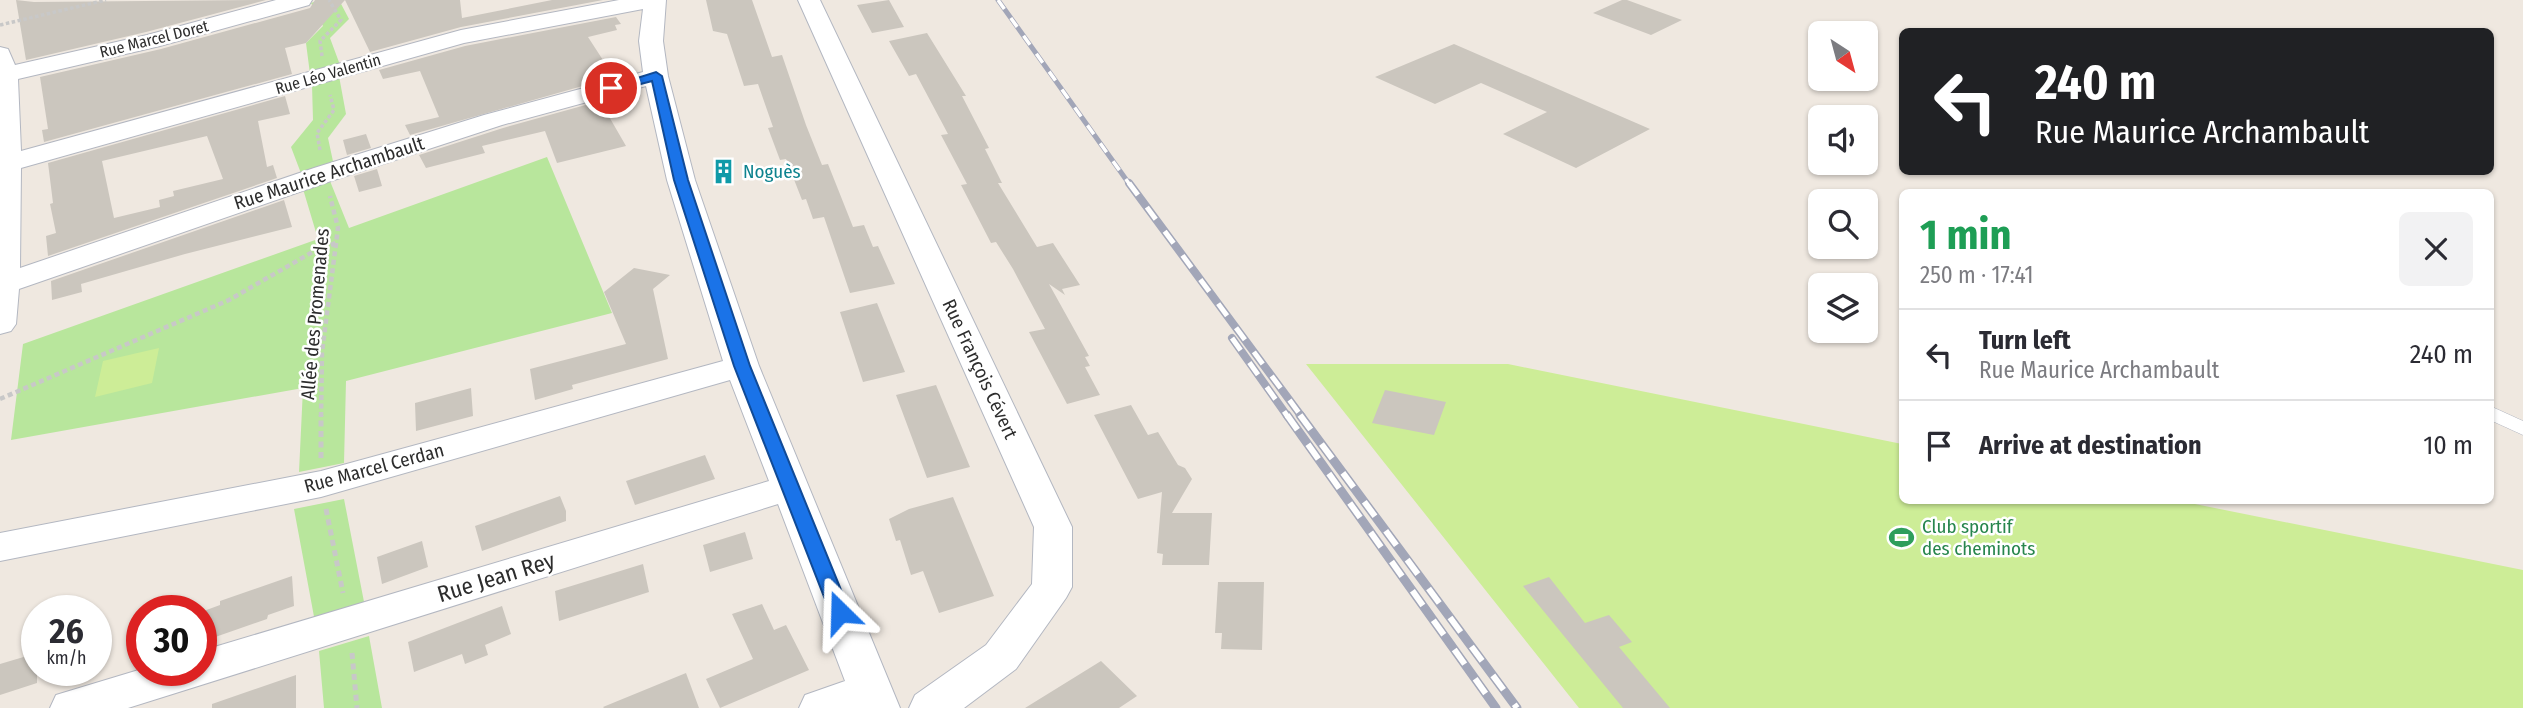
<!DOCTYPE html>
<html lang="en">
<head>
<meta charset="utf-8">
<style>
	:root { --surface:#fff; --page:#f2f2f3; --text:#2b2b33; --muted:#7c7c81; --line:#e1e1e2 }
	body { margin:0; font-family:"Fira Sans Condensed",sans-serif; background:var(--page); color:var(--text); height:100vh; display:flex; flex-direction:column; font-size:26px; white-space:nowrap }
	* { box-sizing:border-box; margin:0 }
	p { font-size:23px; color:var(--muted) }
	.icon { flex:none; width:38px; height:38px; fill:none; stroke:currentColor; stroke-width:2; stroke-linecap:round; stroke-linejoin:round }
	.map { position:relative; flex:1; overflow:hidden }
	.sheet { position:absolute; left:1899px; top:189px; width:595px; height:315px; display:flex; flex-direction:column; background:var(--surface); border-radius:10px; box-shadow:0 2px 5px #0004 }
	.sheet>* { flex:none }
	.guide { position:absolute; left:1899px; top:28px; width:595px; height:147px; border-radius:10px; box-shadow:0 2px 5px #0004; background:#202124; color:#fff; overflow:hidden }
	.needle { width:46px; rotate:144deg }
	.fabs { position:absolute; left:1808px; top:21px; display:grid; gap:14px }
	.fabs a { display:grid; place-items:center; width:70px; height:70px; border-radius:10px; background:var(--surface); box-shadow:0 2px 5px #0004; font-size:35px }
	.speed { position:absolute; left:21px; top:595px; display:flex; gap:14px; font-size:35px; font-weight:700; text-align:center }
	.speed>* { display:grid; place-content:center; width:91px; height:91px; border-radius:50%; background:var(--surface); box-shadow:0 2px 5px #0004; line-height:1 }
	.speed small { font-size:18px; font-weight:400 }
	.speed .limit { border:10px solid #d22; background:#fff; color:#111 }
	.pin { position:absolute; display:grid; place-items:center; width:60px; height:60px; color:#fff; margin:-30px; border:4px solid #fff; border-radius:50%; box-shadow:0 2px 7px #0007 }
	.me { position:absolute; width:77px; margin:-38px; rotate:338deg; stroke-linejoin:round; filter:drop-shadow(0 0 5px #0008) }
	.turn { display:flex; align-items:center; gap:24px; height:147px; padding:0 21px; font-size:32px }
	.turn .icon { width:91px; height:91px; stroke-width:2.5 }
	.turn b { display:block; font-size:49px; line-height:60px }
	.round { display:grid; place-items:center; flex:none; width:74px; height:74px; border-radius:10px; background:var(--page) }
	.overview { display:flex; align-items:center; justify-content:space-between; height:119px; padding:0 21px }
	h1 { font-size:42px; font-weight:700; line-height:52px; color:#1e9e55 }
	ul { padding:0; list-style:none }
	li { display:flex; align-items:center; gap:21px; height:91px; padding:0 21px; border-top:2px solid var(--line) }
	li div { flex:1 }
	li b { display:block; font-size:26px }
	li em { font-style:normal }
	.map>svg:first-child { display:block }
	.green { fill:#b8e69c }
	.pitch { fill:#cded97 }
	.building { fill:#cbc6be; fill-rule:evenodd }
	.lines { fill:none; stroke-linecap:round; stroke-linejoin:round }
	.lane-casing { stroke:#b3b7c1; stroke-width:1 }
	.street-casing { stroke:#b3b7c1; stroke-width:2 }
	.path-far2 { stroke:#c8c8c8; stroke-width:3.5; stroke-dasharray:3.5 2.5; stroke-linecap:butt }
	.path-far1 { stroke:#c8c8c8; stroke-width:4.5; stroke-dasharray:5 3.5; stroke-linecap:butt }
	.path { stroke:#c8c8c8; stroke-width:5; stroke-dasharray:6 4.5; stroke-linecap:butt }
	.lane { fill:#fff; fill-rule:evenodd }
	.street { fill:#fff; fill-rule:evenodd }
	.rail-far2-casing { stroke:#a2a6b8; stroke-width:5 }
	.rail-far1-casing { stroke:#a2a6b8; stroke-width:8 }
	.rail-casing { stroke:#a2a6b8; stroke-width:9 }
	.rail-far2 { stroke:#fff; stroke-width:3.5; stroke-dasharray:11; stroke-linecap:butt }
	.rail-far1 { stroke:#fff; stroke-width:5; stroke-dasharray:15; stroke-linecap:butt }
	.rail { stroke:#fff; stroke-width:6; stroke-dasharray:18; stroke-linecap:butt }
	.route { fill:#1a73e8; stroke:#114b97; stroke-width:2 }
	.labels { text-anchor:middle; dominant-baseline:central; stroke-width:5; stroke-linejoin:round; paint-order:stroke }
	.far-street-label { font-size:16px; fill:#2d2d2d; stroke:#fff }
	.culture-label { font-size:19px; fill:#0d838f; stroke:#fff; text-anchor:start }
	.street-label { font-size:19px; fill:#2d2d2d; stroke:#fff }
	.leisure-label { font-size:19px; fill:#27864d; stroke:#fff; text-anchor:start }
	.near-street-label { font-size:23px; fill:#2d2d2d; stroke:#fff }
</style>
</head>
<body>
<div class="map">
<svg width="2523" height="708" viewBox="0 0 2523 708">
	<rect width="100%" height="100%" fill="#efe8e0"/>
	<!-- green -->
	<path class="green" d="M 320,0 L 339,0 L 349,19 L 330,38 L 340,65 L 310,74 L 306,43 L 323,26 L 311,3 Z
		M 339,76 L 346,114 L 328,138 L 334,166 L 302,176 L 291,147 L 313,120 L 312,85 Z
		M 547,157 L 612,313 L 346,381 L 344,463 L 299,472 L 303,388 L 11,440 L 23,344 L 318,239 L 303,189 L 330,181 L 349,228 Z
		M 344,499 L 365,607 L 315,622 L 294,509 Z
		M 369,636 L 382,708 L 324,708 L 319,651 Z"/>
	<!-- pitch -->
	<path class="pitch" d="M 159,348 L 152,383 L 95,397 L 103,361 Z
		M 1306,364 L 1508,364 L 1902,444 L 1902,500 L 2180,501 L 2523,570 L 2523,708 L 1579,708 Z"/>
	<!-- building -->
	<path class="building" d="M 16,0 L 34,2 L 266,0 L 146,32 L 26,60 Z
		M 315,0 L 460,0 L 462,18 L 552,0 L 603,0 L 461,27 L 370,52 L 345,0 L 306,43 L 285,48 L 292,74 L 44,142 L 42,130 L 48,129 L 40,77 L 161,49 L 310,8 Z
		M 706,0 L 752,0 L 772,57 L 782,55 L 806,125 L 822,165 L 828,164 L 853,227 L 864,225 L 873,247 L 878,246 L 895,284 L 850,293 L 824,217 L 813,219 L 806,199 L 802,200 L 786,159 L 780,160 L 768,128 L 773,127 L 758,84 L 744,86 L 727,34 L 713,31 Z
		M 889,0 L 904,27 L 872,33 L 857,5 Z
		M 1622,0 L 1627,0 L 1682,20 L 1651,35 L 1593,13 Z
		M 616,17 L 621,24 L 615,25 L 617,30 L 588,37 L 614,77 L 410,135 L 405,125 L 439,117 L 420,71 L 383,79 L 379,70 L 465,46 Z
		M 927,33 L 966,96 L 962,96 L 989,148 L 985,149 L 1002,183 L 998,183 L 1037,247 L 1053,243 L 1080,285 L 1062,289 L 1065,295 L 1049,284 L 1089,356 L 1085,357 L 1090,366 L 1085,367 L 1100,395 L 1067,404 L 1029,332 L 1045,329 L 1013,269 L 996,242 L 991,243 L 961,185 L 967,184 L 941,135 L 948,134 L 916,74 L 909,76 L 889,41 Z
		M 1454,44 L 1650,129 L 1576,168 L 1503,134 L 1547,112 L 1481,83 L 1435,104 L 1375,77 Z
		M 285,96 L 290,114 L 258,121 L 267,167 L 273,165 L 277,178 L 48,256 L 46,236 L 56,233 L 50,204 L 53,203 L 48,163 ZM 207,136 L 223,179 L 173,191 L 174,196 L 159,200 L 160,207 L 114,218 L 102,161 Z
		M 600,101 L 626,146 L 557,163 L 545,131 L 482,146 L 485,153 L 426,168 L 419,155 L 503,128 Z
		M 366,134 L 371,148 L 347,155 L 343,140 Z
		M 377,169 L 382,186 L 359,192 L 354,176 Z
		M 284,200 L 292,227 L 185,254 L 81,284 L 82,292 L 52,300 L 51,281 Z
		M 634,268 L 670,275 L 653,289 L 668,359 L 572,385 L 573,389 L 535,400 L 530,369 L 626,344 L 604,292 Z
		M 877,303 L 905,372 L 863,382 L 840,312 Z
		M 936,385 L 970,467 L 927,478 L 896,395 Z
		M 471,388 L 473,416 L 416,431 L 415,403 Z
		M 1385,390 L 1446,402 L 1434,435 L 1372,423 Z
		M 1131,405 L 1148,435 L 1158,432 L 1178,465 L 1185,468 L 1192,479 L 1172,513 L 1212,513 L 1209,565 L 1162,565 L 1163,554 L 1157,553 L 1162,492 L 1138,499 L 1094,415 Z
		M 705,455 L 715,479 L 635,505 L 626,481 Z
		M 560,496 L 566,511 L 566,521 L 482,551 L 475,526 Z
		M 953,497 L 994,596 L 939,613 L 923,571 L 911,575 L 900,540 L 896,541 L 889,519 L 909,509 Z
		M 745,532 L 753,559 L 710,572 L 703,545 Z
		M 422,541 L 428,567 L 382,584 L 377,557 Z
		M 643,564 L 649,592 L 559,621 L 555,591 Z
		M 292,576 L 294,606 L 268,615 L 267,619 L 201,642 L 201,612 L 220,605 L 220,601 Z
		M 1549,577 L 1585,623 L 1609,615 L 1632,642 L 1619,647 L 1670,708 L 1623,708 L 1523,586 Z
		M 1218,582 L 1264,582 L 1262,650 L 1221,649 L 1222,633 L 1215,633 Z
		M 762,604 L 774,630 L 786,625 L 809,670 L 720,708 L 706,679 L 753,659 L 732,614 Z
		M 502,606 L 511,634 L 485,645 L 488,655 L 465,664 L 462,654 L 414,672 L 408,642 Z
		M 37,653 L 37,683 L 0,695 L 0,664 Z
		M 1101,661 L 1137,696 L 1119,708 L 1025,708 Z
		M 686,673 L 699,708 L 604,708 L 603,707 Z
		M 296,675 L 296,708 L 212,708 L 212,704 Z"/>
	<g class="lines">
		<defs>
			<path id="lane" d="M 2490,406 L 2523,421 L 2523,435 L 2490,420 Z"/>
			<path id="street" d="M 276,0 L 312,0 L 309,5 L 160,46 L 18,79 L 21,151 L 461,30 L 619,0 L 666,0 L 663,41 L 668,76 L 695,180 L 759,366 L 900,708 L 799,708 L 805,695 L 845,681 L 778,504 L 128,708 L 50,708 L 56,695 L 142,669 L 201,670 L 201,651 L 769,481 L 730,380 L 321,497 L 0,561 L 0,533 L 321,471 L 723,361 L 667,180 L 646,86 L 502,125 L 334,180 L 19,289 L 16,324 L 11,331 L 0,334 L 0,47 L 8,49 L 15,65 L 147,35 ZM 643,9 L 639,41 L 643,72 L 484,115 L 314,168 L 20,268 L 21,168 L 464,43 Z
				M 798,0 L 820,0 L 1072,527 L 1072,587 L 1066,598 L 1016,669 L 964,708 L 909,708 L 915,695 L 986,645 L 1032,584 L 1034,527 Z"/>
		</defs>
		<!-- lane casing -->
		<use href="#lane" class="lane-casing"/>
		<!-- street casing -->
		<use href="#street" class="street-casing"/>
		<!-- path-far2 -->
		<path class="path-far2" d="M 0,25 L 106,0
			M 322,56 L 320,41 L 341,20 L 329,0
			M 320,150 L 317,133 L 334,110 L 330,95"/>
		<!-- path-far1 -->
		<path class="path-far1" d="M 0,399 L 229,300 L 316,250 L 336,243
			M 321,417 L 322,352 L 338,228 L 330,196"/>
		<!-- path -->
		<path class="path" d="M 321,458 L 321,415
			M 326,509 L 343,593
			M 352,653 L 357,708"/>
		<!-- lane -->
		<use href="#lane" class="lane"/>
		<!-- street -->
		<use href="#street" class="street"/>
		<defs>
			<path id="rail-far2" d="M 998,0 L 1130,185"/>
			<path id="rail-far1" d="M 1129,183 L 1302,417
				M 1232,338 L 1288,417"/>
			<path id="rail" d="M 1287,415 L 1496,708
				M 1300,415 L 1517,708"/>
		</defs>
		<!-- rail-far2 casing -->
		<use href="#rail-far2" class="rail-far2-casing"/>
		<!-- rail-far1 casing -->
		<use href="#rail-far1" class="rail-far1-casing"/>
		<!-- rail casing -->
		<use href="#rail" class="rail-casing"/>
		<!-- rail-far2 -->
		<use href="#rail-far2" class="rail-far2"/>
		<!-- rail-far1 -->
		<use href="#rail-far1" class="rail-far1"/>
		<!-- rail -->
		<use href="#rail" class="rail"/>
	</g>
	<!-- route -->
	<path class="route" d="M 656,72 L 662,76 L 688,180 L 750,366 L 850,612 L 847,618 L 840,620 L 833,618 L 830,612 L 734,366 L 674,180 L 652,81 L 611,92 L 605,88 Z"/>
	<!-- icons -->
	<defs>
		<symbol id="building-bare" viewBox="-9 -9 18 18"><path d="M-4-6H4V6H1V3H-1V6H-4ZM-2.5-4.3h1.7v1.8h-1.7ZM.8-4.3h1.7v1.8H.8ZM-2.5-1h1.7V.8h-1.7ZM.8-1h1.7V.8H.8Z" fill="#0f9aa8" stroke="#fff" stroke-width="2.5" paint-order="stroke"/></symbol>
		<symbol id="stadium-bare" viewBox="-9 -9 18 18"><path d="M0-5a6.5 5 0 1 0 0 10a6.5 5 0 1 0 0-10ZM-3.5-1.8h7v3.6h-7Z" fill="#2e9e5b" stroke="#fff" stroke-width="2.5" paint-order="stroke"/></symbol>
	</defs>
	<g fill-rule="evenodd">
		<use href="#building-bare" x="706" y="154" width="35" height="35"/>
		<use href="#stadium-bare" x="1884" y="520" width="35" height="35"/>
	</g>
	<g class="labels">
		<!-- far-street labels -->
		<g class="far-street-label">
			<text transform="translate(154 39) rotate(-14)">Rue Marcel Doret</text>
			<text transform="translate(328 74) rotate(-16)">Rue Léo Valentin</text>
		</g>
		<!-- culture labels -->
		<g class="culture-label">
			<text x="743" y="171">Noguès</text>
		</g>
		<!-- street labels -->
		<g class="street-label">
			<text transform="translate(329 173) rotate(-18)">Rue Maurice Archambault</text>
			<text transform="translate(315 314) rotate(-85)">Allée des Promenades</text>
			<text transform="translate(980 369) rotate(65)">Rue François Cévert</text>
			<text transform="translate(374 468) rotate(-15)">Rue Marcel Cerdan</text>
		</g>
		<!-- leisure labels -->
		<g class="leisure-label">
			<text x="1922" y="526">Club sportif<tspan x="1922" dy="22">des cheminots</tspan></text>
		</g>
		<!-- near-street labels -->
		<g class="near-street-label">
			<text transform="translate(496 577) rotate(-17)">Rue Jean Rey</text>
		</g>
	</g>
</svg>
<div class="fabs">
<a><svg class="needle" viewBox="-14 -14 28 28"><path d="M0-13l5 13h-10z" fill="#e53935"/><path d="M0 13l5-13h-10z" fill="#7c7c81"/></svg></a>
<a><svg class="icon" aria-label="sound" viewBox="0 0 24 24"><path d="M4 9h4l5-4v14l-5-4H4zM17 9q2 3 0 6"/></svg></a>
<a><svg class="icon" aria-label="search" viewBox="0 0 24 24"><circle cx="10" cy="10" r="6"/><path d="M15 15l6 6"/></svg></a>
<a><svg class="icon" aria-label="layers" viewBox="0 0 24 24"><path d="M12 4l9 5-9 5-9-5zM3 14l9 5 9-5"/></svg></a>
</div>
<div class="speed"><div>26<small>km/h</small></div><div class="limit">30</div></div>
<div class="pin" style="left:611px;top:88px;background:#d93025"><svg class="icon" aria-label="arrive" viewBox="0 0 24 24"><path d="M6 21V4h12l-3 4 3 4H6"/></svg></div>
<svg class="me" style="left:840px;top:612px" viewBox="-20 -20 40 40"><path d="M0-17L14 15 0 8-14 15z" fill="#1a73e8" stroke="#fff" stroke-width="4"/></svg>
<div class="guide">
<div class="turn"><svg class="icon" aria-label="left" viewBox="0 0 24 24"><path d="M17 20v-9H6M10 6l-5 5 5 5"/></svg><div><b>240 m</b>Rue Maurice Archambault</div></div>
</div>
<section class="sheet">
<div class="overview"><div><h1>1 min</h1><p>250 m · 17:41</p></div><a class="round"><svg class="icon" aria-label="close" viewBox="0 0 24 24"><path d="M6 6l12 12M18 6L6 18"/></svg></a></div>
<ul>
<li><svg class="icon" aria-label="left" viewBox="0 0 24 24"><path d="M17 20v-9H6M10 6l-5 5 5 5"/></svg><div><b>Turn left</b><p>Rue Maurice Archambault</p></div><em>240 m</em></li>
<li><svg class="icon" aria-label="arrive" viewBox="0 0 24 24"><path d="M6 21V4h12l-3 4 3 4H6"/></svg><div><b>Arrive at destination</b></div><em>10 m</em></li>
</ul>
</section>
</div>
</body>
</html>
